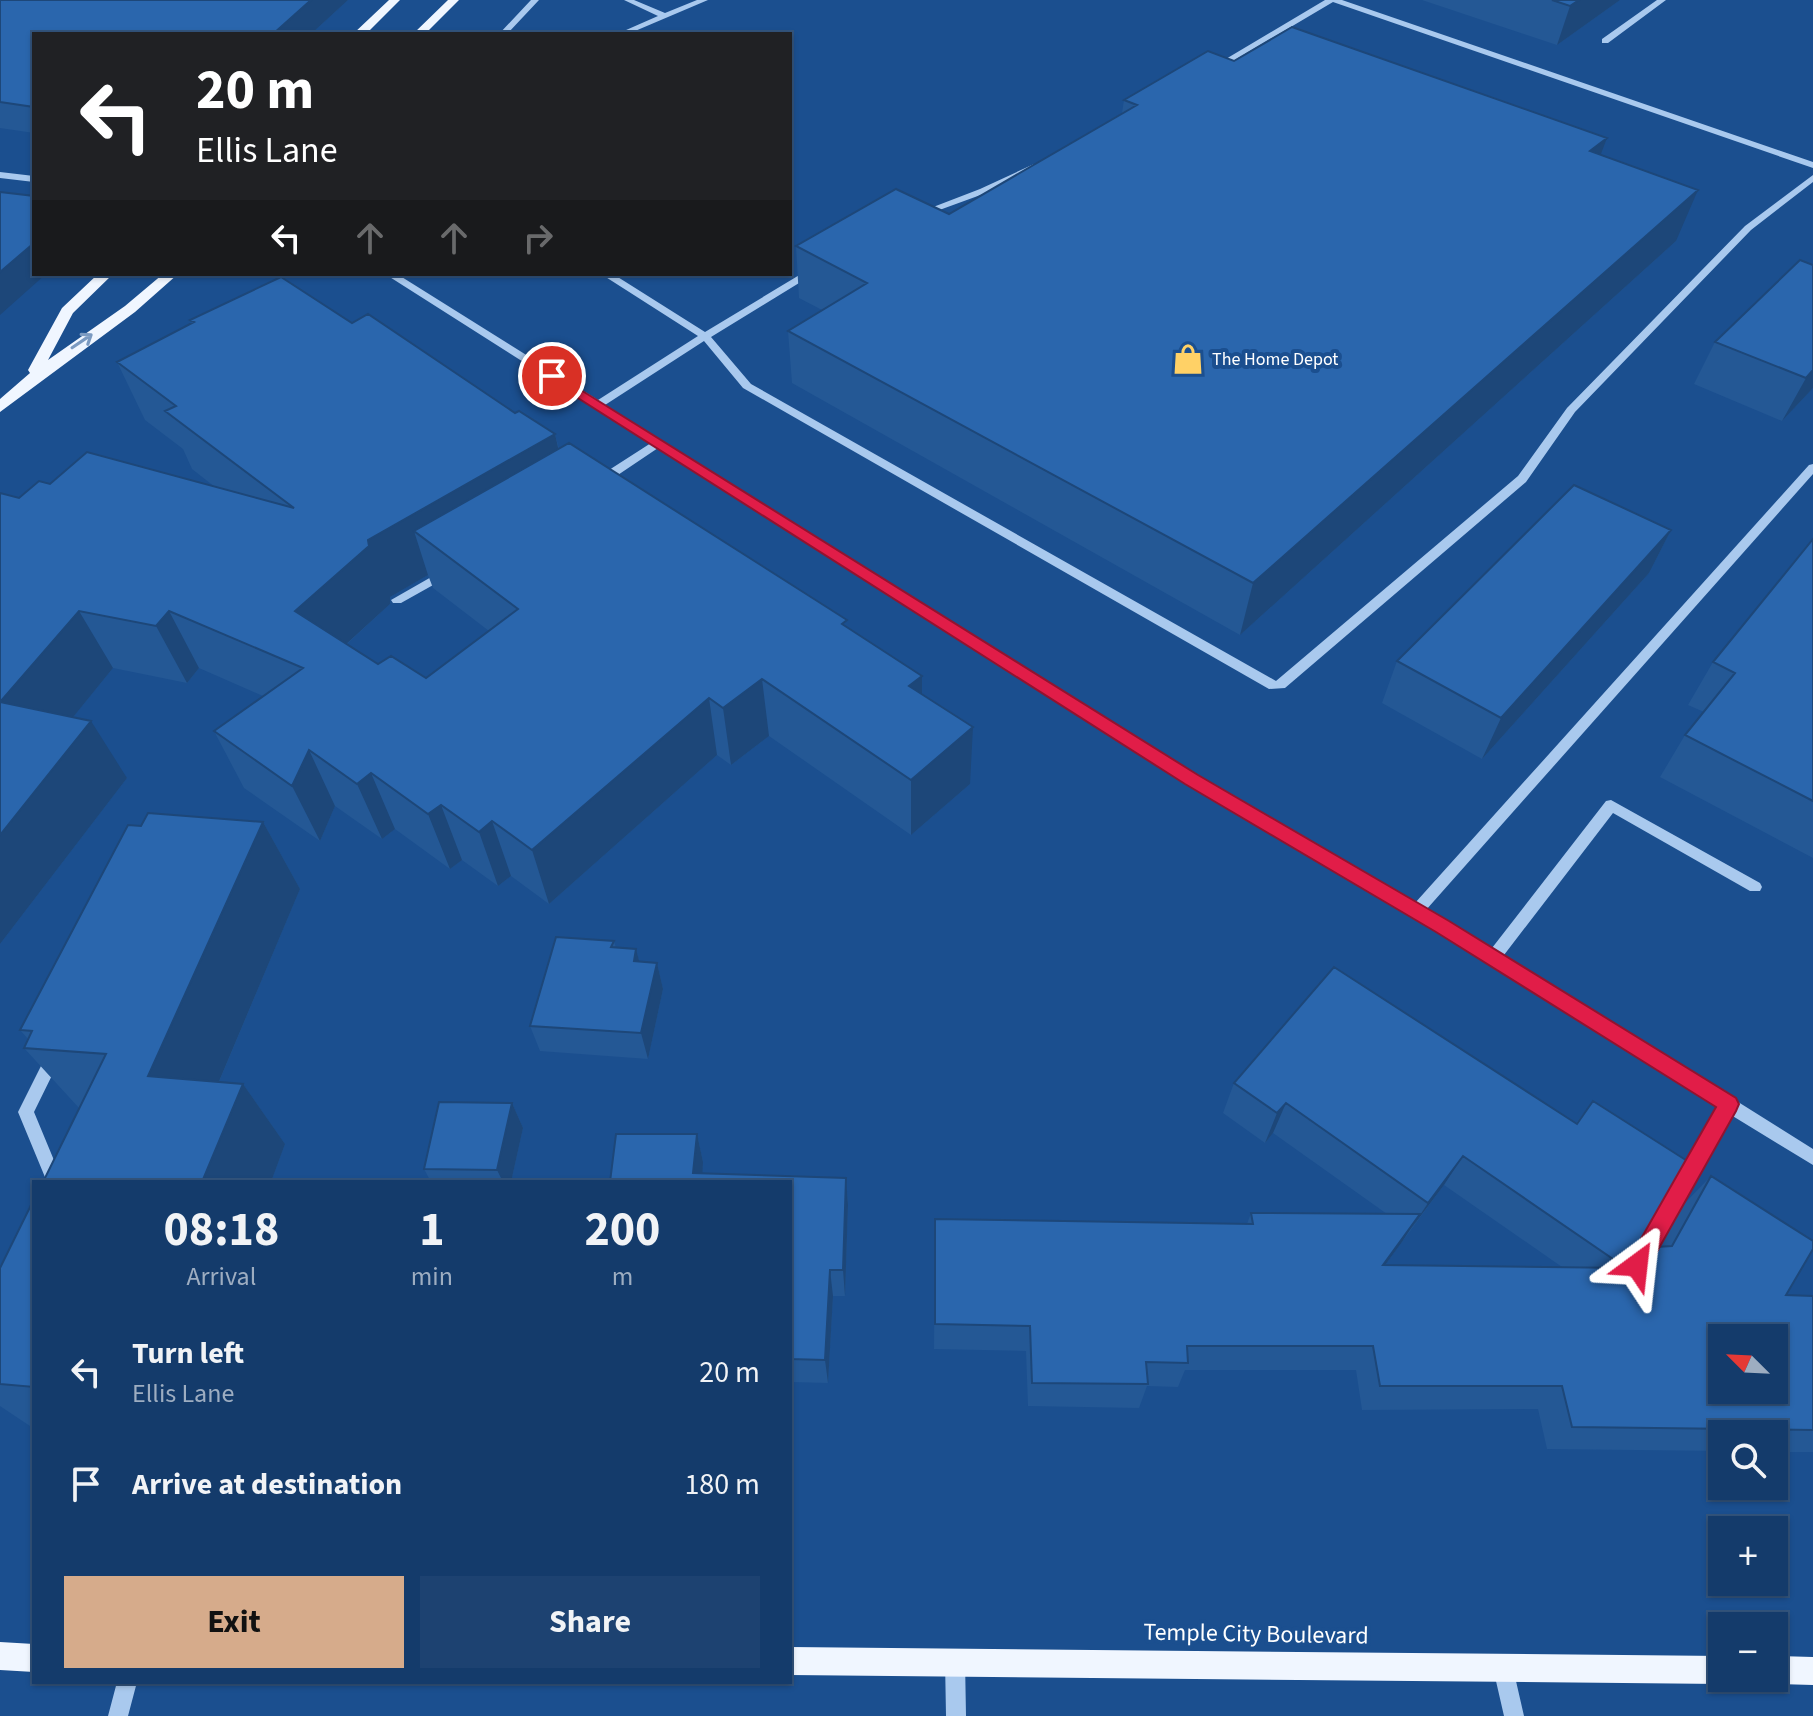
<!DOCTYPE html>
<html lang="en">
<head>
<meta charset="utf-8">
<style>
	:root { --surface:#143b6b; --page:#1d4271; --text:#f1f3f6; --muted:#9dadc1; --line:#33557e; --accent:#d6ab8b }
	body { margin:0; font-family:"Source Sans 3",sans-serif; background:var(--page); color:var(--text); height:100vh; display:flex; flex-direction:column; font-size:30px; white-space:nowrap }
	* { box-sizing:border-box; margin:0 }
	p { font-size:26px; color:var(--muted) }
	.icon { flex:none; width:44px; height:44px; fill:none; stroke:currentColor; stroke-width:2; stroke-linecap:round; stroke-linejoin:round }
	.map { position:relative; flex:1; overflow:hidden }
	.sheet { position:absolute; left:32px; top:1180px; width:760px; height:504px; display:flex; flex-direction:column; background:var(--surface); border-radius:0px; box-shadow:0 2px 6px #0004,0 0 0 2px var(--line) }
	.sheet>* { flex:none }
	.banner { position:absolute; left:32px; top:32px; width:760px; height:244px; border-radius:0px; box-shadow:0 2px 6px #0004,0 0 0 2px var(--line); background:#202124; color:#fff; overflow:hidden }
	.needle { width:52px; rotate:294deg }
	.tools { position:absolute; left:1708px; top:1324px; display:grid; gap:16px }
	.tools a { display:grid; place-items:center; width:80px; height:80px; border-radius:0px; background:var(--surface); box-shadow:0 2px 6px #0004,0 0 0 2px var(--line); font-size:40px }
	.pin { position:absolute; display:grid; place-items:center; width:68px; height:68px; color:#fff; margin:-34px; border:4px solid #fff; border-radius:50%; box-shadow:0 2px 8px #0007 }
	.me { position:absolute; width:88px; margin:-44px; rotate:30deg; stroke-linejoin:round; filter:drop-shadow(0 0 6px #0008) }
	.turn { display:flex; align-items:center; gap:28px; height:168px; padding:0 32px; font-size:36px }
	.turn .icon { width:104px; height:104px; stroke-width:2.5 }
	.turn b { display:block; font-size:56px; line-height:68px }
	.lanes { display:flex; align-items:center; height:76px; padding:0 32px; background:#0003; justify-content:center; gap:40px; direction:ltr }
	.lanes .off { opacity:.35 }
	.eta { display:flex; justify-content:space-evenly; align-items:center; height:136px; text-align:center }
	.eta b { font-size:48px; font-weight:700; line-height:56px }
	.primary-button { display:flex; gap:16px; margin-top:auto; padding:16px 32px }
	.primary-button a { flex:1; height:92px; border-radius:0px; background:var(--accent); color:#111; font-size:32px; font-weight:700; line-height:92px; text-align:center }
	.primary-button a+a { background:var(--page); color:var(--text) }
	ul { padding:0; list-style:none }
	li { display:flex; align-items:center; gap:24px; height:112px; padding:0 32px }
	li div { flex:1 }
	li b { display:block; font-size:30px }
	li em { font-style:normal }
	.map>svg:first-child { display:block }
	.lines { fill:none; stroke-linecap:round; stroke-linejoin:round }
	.minor { fill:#a9c9ee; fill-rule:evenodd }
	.major { fill:#f0f6ff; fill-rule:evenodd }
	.wall { fill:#245895; fill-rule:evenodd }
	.shaded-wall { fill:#1d4779 }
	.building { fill:#2a66ad; stroke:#1d4779; stroke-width:2; fill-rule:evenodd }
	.oneway { stroke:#7b9ac1 }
	.route { fill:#e11d48; stroke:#92132f; stroke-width:2 }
	.labels { text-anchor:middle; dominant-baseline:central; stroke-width:8; stroke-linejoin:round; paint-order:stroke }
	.far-poi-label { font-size:18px; fill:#fff; stroke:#1b4f8f; text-anchor:start }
	.near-street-label { font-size:24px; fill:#fff; stroke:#1b4f8f }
</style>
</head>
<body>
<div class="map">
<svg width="1813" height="1716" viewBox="0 0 1813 1716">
	<rect width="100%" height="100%" fill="#1b4f8f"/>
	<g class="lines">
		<!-- minor -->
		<path class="minor" d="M 531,0 L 539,0 L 507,34 L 499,34 Z
			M 624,0 L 634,0 L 665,13 L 697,0 L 708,0 L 628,34 L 617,34 L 658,16 Z
			M 1325,0 L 1342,0 L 1813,162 L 1813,168 L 1333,2 L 1216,71 L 1209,69 Z
			M 1657,0 L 1666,0 L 1608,43 L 1602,43 L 1602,39 Z
			M 1034,164 L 1038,167 L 1037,169 L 986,193 L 923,216 L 915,214 L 980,189 Z
			M 0,172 L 34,176 L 34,182 L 0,178 Z
			M 1813,175 L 1813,182 L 1751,230 L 1575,412 L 1526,482 L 1285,688 L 1269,689 L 743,388 L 704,341 L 605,405 L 1196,775 L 1415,903 L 1809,465 L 1813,464 L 1813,474 L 1426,910 L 1492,948 L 1606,801 L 1611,800 L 1760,883 L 1762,887 L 1760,891 L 1750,891 L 1613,813 L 1504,955 L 1813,1149 L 1813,1165 L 1731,1115 L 1650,1259 L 1644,1261 L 1638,1259 L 1636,1253 L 1638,1247 L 1719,1107 L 1489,961 L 1186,783 L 658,448 L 603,485 L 595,485 L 595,479 L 651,443 L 385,274 L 397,274 L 598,400 L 698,336 L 601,274 L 613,274 L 705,332 L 811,268 L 817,268 L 817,272 L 711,337 L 751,384 L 1276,681 L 1518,476 L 1567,408 L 1745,226 Z
			M 447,568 L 451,569 L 451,575 L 401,603 L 393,603 L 391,600 Z
			M 54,1048 L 59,1050 L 62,1055 L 34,1112 L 63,1182 L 47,1182 L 18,1112 L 49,1050 Z
			M 955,1650 L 962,1653 L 965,1660 L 966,1716 L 946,1716 L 945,1660 L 948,1653 Z
			M 1503,1658 L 1510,1661 L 1513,1668 L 1524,1716 L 1504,1716 L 1493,1668 L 1496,1661 Z
			M 117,1682 L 137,1682 L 128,1716 L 108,1716 Z"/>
		<!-- major -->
		<path class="major" d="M 389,0 L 400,0 L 366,34 L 353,34 Z
			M 448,0 L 459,0 L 425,34 L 413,34 Z
			M 98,274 L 113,274 L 73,313 L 48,360 L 125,306 L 163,274 L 178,274 L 135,312 L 0,412 L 0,399 L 30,373 L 28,370 L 62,308 Z
			M 0,1642 L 34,1644 L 34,1672 L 0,1670 Z
			M 790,1647 L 1722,1656 L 1722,1678 L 1733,1678 L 1722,1684 L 790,1675 Z
			M 1774,1656 L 1813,1657 L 1813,1685 L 1774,1684 L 1764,1680 L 1774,1678 Z"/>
	</g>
	<!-- wall -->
	<path class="wall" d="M 0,0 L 348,0 L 311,34 L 34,34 L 34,133 L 0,128 Z
		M 1422,0 L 1620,0 L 1557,45 Z
		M 1234,61 L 1601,155 L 1676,241 L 1240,635 L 792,383 L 788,331 L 822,310 L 799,298 L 796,246 L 949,214 L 1122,113 L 1124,100 Z
		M 1813,265 L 1813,388 L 1782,421 L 1694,384 L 1715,342 Z
		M 190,320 L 352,323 L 555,434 L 559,449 L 847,627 L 922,694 L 970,784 L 911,835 L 769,736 L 731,765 L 717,755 L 549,904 L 511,876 L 498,886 L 462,860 L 450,869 L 395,829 L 382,839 L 335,806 L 320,841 L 244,788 L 214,731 L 263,696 L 199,668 L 187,683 L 113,668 L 73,717 L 127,778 L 0,944 L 19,498 L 50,484 L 215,487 L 192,469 L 183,449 L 145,420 L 117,362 L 192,323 ZM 428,575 L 433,588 L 489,631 L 426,678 L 378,664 L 347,644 L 390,604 L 390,597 Z
		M 1671,530 L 1649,573 L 1482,759 L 1382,703 L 1397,661 Z
		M 1813,539 L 1813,858 L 1660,777 L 1685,735 L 1704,712 L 1688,705 L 1713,662 Z
		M 263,822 L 300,889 L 219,1082 L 243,1084 L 285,1144 L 271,1182 L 43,1182 L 79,1108 L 24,1048 L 28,1039 L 20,1030 L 141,826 Z
		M 614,941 L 616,948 L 636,949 L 639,962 L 657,963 L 663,989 L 648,1059 L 540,1051 L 530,1026 Z
		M 1234,1083 L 1576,1123 L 1593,1101 L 1654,1230 L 1652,1239 L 1656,1247 L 1660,1247 L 1684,1204 L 1711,1176 L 1786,1295 L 1813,1296 L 1813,1452 L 1774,1452 L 1774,1434 L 1722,1434 L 1722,1451 L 1547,1449 L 1538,1409 L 1362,1410 L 1356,1370 L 1185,1370 L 1178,1387 L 1147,1386 L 1139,1408 L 1028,1406 L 1026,1351 L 934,1349 L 935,1219 L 1247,1224 L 1251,1213 L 1387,1214 L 1273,1133 L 1265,1143 L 1223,1113 ZM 1444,1185 L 1562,1267 L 1385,1265 Z
		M 512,1103 L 523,1128 L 511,1182 L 431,1182 L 424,1169 Z
		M 616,1134 L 697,1134 L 703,1162 L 702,1173 L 846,1178 L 848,1205 L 845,1296 L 833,1296 L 828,1383 L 790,1382 L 790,1182 L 610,1182 Z
		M 34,1199 L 34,1427 L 30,1426 L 0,1406 L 0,1268 Z"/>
	<!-- shaded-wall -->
	<path class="shaded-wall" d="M 311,0 L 348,0 L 311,34 L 273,34 Z
		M 1579,0 L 1620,0 L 1557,45 L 1570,6 Z
		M 1607,138 L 1588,188 L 1590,151 Z
		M 1698,190 L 1676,241 L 1240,635 L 1253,583 Z
		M 34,243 L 34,274 L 46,274 L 0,315 L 0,272 Z
		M 1813,370 L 1813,388 L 1782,421 L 1806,378 Z
		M 555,434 L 568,492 L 414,531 L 428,575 L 390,597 L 390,604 L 320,668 L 295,611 L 368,540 Z
		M 1671,530 L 1649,573 L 1482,759 L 1501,718 Z
		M 79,611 L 113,668 L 39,759 L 0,702 Z
		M 169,611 L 199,668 L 187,683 L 156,626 Z
		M 922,676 L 922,733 L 909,686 Z
		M 762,679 L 769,736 L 731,765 L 723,708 Z
		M 709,698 L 717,755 L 549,904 L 532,850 Z
		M 91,721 L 127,778 L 0,944 L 0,835 Z
		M 973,727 L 970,784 L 911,835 L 911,780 Z
		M 309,750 L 335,806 L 320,841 L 292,786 Z
		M 371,773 L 395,829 L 382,839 L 357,784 Z
		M 441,805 L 462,860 L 450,869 L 428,814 Z
		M 492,821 L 511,876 L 498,886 L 479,832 Z
		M 263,822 L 300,889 L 196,1136 L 148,1076 Z
		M 636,949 L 643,976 L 634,961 Z
		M 657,963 L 663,989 L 648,1059 L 641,1033 Z
		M 243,1084 L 285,1144 L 271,1182 L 202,1182 Z
		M 512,1103 L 523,1128 L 511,1182 L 503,1182 L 497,1170 Z
		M 1286,1103 L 1273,1133 L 1265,1143 L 1277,1113 Z
		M 697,1134 L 703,1162 L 702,1182 L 693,1173 Z
		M 1463,1156 L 1444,1185 L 1410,1230 L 1428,1203 Z
		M 846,1178 L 848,1205 L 845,1296 L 843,1270 Z
		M 1420,1214 L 1402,1242 L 1366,1291 L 1383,1265 Z
		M 830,1270 L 833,1296 L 828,1383 L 825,1360 Z"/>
	<!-- building -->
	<path class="building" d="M 0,0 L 311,0 L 273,34 L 34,34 L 34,107 L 0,102 Z
		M 1552,0 L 1579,0 L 1570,6 Z
		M 1292,27 L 1607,138 L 1590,151 L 1698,190 L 1253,583 L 788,331 L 867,283 L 796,246 L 896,189 L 949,214 L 1137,105 L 1124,100 L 1208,51 L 1234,61 Z
		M 0,192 L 34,196 L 34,243 L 0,272 Z
		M 1800,260 L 1813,265 L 1813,370 L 1806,378 L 1715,342 Z
		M 281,277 L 352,323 L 368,314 L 515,413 L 519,411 L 555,434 L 368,540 L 369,546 L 295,611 L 378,664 L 391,656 L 426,678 L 518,609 L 414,531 L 569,443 L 847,620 L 842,624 L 922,676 L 909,686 L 973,727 L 911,780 L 762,679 L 723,708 L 709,698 L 532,850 L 492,821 L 479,832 L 441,805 L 428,814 L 371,773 L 357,784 L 309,750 L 292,786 L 214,731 L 303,668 L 169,611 L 156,626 L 79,611 L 0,702 L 91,721 L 0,835 L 0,493 L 19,498 L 39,481 L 50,484 L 87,452 L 294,508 L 165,411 L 176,406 L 117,362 L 194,322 L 190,320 Z
		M 1574,485 L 1671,530 L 1501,718 L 1397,661 Z
		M 1813,539 L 1813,801 L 1685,735 L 1735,673 L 1713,662 Z
		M 148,813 L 263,822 L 148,1076 L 243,1084 L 202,1182 L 43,1182 L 106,1054 L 24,1048 L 32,1031 L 20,1030 L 128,825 L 141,826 Z
		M 556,937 L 614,941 L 611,947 L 636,949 L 634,961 L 657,963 L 641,1033 L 530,1026 Z
		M 1334,967 L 1577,1124 L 1593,1101 L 1692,1164 L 1654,1230 L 1652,1239 L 1656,1247 L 1672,1246 L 1711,1176 L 1813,1241 L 1813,1249 L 1786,1295 L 1813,1296 L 1813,1430 L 1572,1427 L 1562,1386 L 1380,1386 L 1373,1346 L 1187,1346 L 1188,1363 L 1146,1362 L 1148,1384 L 1032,1383 L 1030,1326 L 935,1324 L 935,1219 L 1253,1224 L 1251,1213 L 1420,1214 L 1383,1265 L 1626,1268 L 1463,1156 L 1428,1203 L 1286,1103 L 1277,1113 L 1234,1083 ZM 1722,1338 L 1774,1338 L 1774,1390 L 1722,1390 Z
		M 439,1102 L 512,1103 L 497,1170 L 424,1169 Z
		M 616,1134 L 697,1134 L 693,1173 L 846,1178 L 843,1270 L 830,1270 L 825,1360 L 790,1359 L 790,1182 L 610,1182 Z
		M 34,1199 L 34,1387 L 0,1384 L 0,1268 Z"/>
	<!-- one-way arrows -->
	<defs><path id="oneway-shaft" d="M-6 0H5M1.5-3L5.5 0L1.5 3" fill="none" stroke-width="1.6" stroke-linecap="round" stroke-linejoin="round" transform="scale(2)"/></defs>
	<use class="oneway" href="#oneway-shaft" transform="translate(82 341) rotate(-34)"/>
	<!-- route -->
	<path class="route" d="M 552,372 L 1198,775 L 1449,921 L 1736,1098 L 1739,1104 L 1736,1111 L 1645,1273 L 1637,1276 L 1630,1273 L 1626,1265 L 1716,1107 L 1436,932 L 1185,784 L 548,379 L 546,376 Z"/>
	<!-- icons -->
	<defs>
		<symbol id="shop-bare" viewBox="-9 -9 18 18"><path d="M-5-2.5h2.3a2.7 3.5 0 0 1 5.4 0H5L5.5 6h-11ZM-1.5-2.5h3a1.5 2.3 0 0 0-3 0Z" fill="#ffd166" stroke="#1b4f8f" stroke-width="2.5" paint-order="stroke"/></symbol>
	</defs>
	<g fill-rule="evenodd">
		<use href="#shop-bare" x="1166" y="337" width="44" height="44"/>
	</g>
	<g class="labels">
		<!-- far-poi labels -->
		<g class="far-poi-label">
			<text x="1212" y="359">The Home Depot</text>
		</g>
		<!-- near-street labels -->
		<g class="near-street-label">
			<text transform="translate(1256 1634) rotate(1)">Temple City Boulevard</text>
		</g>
	</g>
</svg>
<div class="tools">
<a><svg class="needle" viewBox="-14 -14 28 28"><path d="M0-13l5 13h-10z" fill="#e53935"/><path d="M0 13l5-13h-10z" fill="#9dadc1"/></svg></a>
<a><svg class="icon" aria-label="search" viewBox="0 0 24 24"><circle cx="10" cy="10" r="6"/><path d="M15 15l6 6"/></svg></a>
<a>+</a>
<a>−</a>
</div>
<div class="pin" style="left:552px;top:376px;background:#d93025"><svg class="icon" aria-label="arrive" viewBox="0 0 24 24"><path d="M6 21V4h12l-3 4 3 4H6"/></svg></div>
<svg class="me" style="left:1637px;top:1265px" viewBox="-20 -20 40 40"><path d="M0-17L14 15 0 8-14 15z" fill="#e11d48" stroke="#fff" stroke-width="4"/></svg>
<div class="banner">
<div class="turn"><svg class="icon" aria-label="left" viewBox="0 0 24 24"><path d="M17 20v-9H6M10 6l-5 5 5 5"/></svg><div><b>20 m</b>Ellis Lane</div></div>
<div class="lanes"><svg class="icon" aria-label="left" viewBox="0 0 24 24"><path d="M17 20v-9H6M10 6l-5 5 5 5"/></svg><svg class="icon off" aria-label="ahead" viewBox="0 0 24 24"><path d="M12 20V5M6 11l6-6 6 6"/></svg><svg class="icon off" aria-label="ahead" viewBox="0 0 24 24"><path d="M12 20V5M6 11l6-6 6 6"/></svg><svg class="icon off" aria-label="right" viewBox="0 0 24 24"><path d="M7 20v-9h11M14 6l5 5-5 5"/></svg></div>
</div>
<section class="sheet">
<div class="eta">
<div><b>08:18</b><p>Arrival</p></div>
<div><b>1</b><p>min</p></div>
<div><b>200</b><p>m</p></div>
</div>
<ul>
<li><svg class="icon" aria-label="left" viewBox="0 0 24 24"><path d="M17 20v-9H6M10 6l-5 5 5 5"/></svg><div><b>Turn left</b><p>Ellis Lane</p></div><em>20 m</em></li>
<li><svg class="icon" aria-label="arrive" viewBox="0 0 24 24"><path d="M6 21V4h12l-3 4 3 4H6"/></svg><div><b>Arrive at destination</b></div><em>180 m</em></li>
</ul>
<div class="primary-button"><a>Exit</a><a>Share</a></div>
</section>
</div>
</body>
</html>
